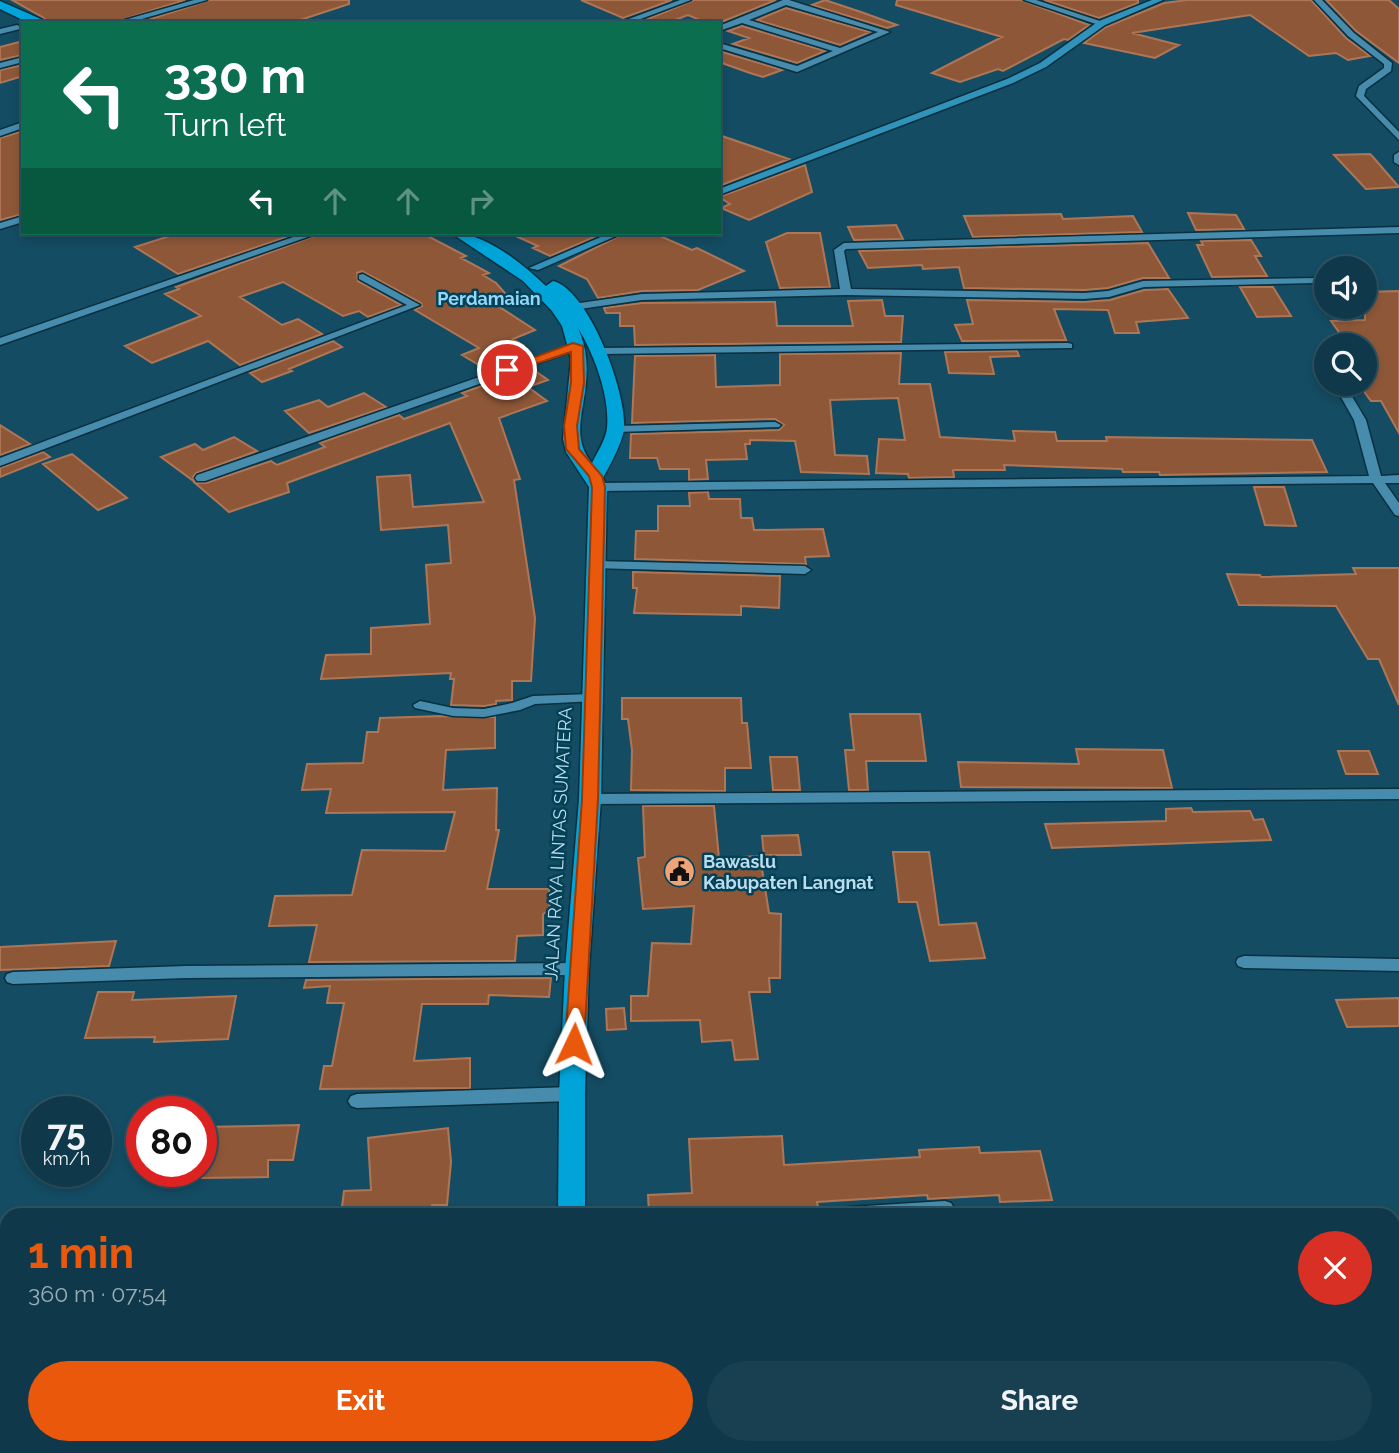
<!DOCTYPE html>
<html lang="en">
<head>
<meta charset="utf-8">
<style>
	:root { --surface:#0f394a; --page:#184051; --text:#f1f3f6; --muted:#9bacb5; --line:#2f5362; --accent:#ea580c }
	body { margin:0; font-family:Raleway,sans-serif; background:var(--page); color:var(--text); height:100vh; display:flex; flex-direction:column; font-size:26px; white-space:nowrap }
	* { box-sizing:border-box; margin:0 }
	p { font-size:23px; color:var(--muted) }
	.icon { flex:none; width:38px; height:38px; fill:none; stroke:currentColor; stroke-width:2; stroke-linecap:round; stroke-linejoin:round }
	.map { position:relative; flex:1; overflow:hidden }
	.side { position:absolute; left:0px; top:1208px; width:1400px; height:247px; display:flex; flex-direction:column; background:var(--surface); border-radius:21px 21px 0 0; box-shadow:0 4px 10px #0003,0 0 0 2px var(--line) }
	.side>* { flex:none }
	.guide { position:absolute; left:21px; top:21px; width:700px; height:214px; border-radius:0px; box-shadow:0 4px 10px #0003,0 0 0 2px var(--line); background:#0b6e4f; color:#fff; overflow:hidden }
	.buttons { position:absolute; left:1314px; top:256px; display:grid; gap:14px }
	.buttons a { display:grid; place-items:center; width:63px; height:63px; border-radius:50%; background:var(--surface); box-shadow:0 4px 10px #0003,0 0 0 2px var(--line); font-size:35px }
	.speed { position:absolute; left:21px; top:1096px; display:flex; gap:14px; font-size:35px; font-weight:700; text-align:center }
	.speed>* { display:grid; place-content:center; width:91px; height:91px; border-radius:50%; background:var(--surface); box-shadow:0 4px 10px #0003,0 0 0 2px var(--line); line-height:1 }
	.speed small { font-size:18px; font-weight:400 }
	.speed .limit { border:10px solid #d22; background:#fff; color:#111 }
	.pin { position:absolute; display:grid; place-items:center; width:60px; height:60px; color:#fff; margin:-30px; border:4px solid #fff; border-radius:50%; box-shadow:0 2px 7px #0007 }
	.me { position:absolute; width:77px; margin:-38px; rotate:2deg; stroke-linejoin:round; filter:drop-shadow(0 0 5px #0008) }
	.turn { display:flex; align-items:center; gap:24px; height:147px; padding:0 28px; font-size:32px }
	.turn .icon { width:91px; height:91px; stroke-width:2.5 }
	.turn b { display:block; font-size:49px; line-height:60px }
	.lanes { display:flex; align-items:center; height:66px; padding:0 28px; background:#0003; justify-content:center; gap:35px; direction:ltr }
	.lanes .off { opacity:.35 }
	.round { display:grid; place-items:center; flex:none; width:74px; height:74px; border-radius:37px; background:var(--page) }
	.headline { display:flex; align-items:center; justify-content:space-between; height:119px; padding:0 28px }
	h1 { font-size:42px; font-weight:700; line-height:52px; color:var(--accent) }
	.button { display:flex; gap:14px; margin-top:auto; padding:14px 28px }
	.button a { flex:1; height:80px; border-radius:42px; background:var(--accent); color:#fff; font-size:28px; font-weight:700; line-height:80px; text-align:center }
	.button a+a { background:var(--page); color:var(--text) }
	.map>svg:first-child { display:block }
	.building { fill:#8e5838; stroke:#af7656; stroke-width:2 }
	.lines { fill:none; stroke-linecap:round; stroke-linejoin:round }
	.street-casing { stroke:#093040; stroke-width:3 }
	.secondary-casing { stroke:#093040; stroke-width:3 }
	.highway-casing { stroke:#093040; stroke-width:3 }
	.street { fill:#478cac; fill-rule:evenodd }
	.secondary { fill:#3293ba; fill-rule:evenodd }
	.highway { fill:#00a4d9; fill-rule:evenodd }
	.route { fill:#ea580c; stroke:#983908; stroke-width:2 }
	.labels { text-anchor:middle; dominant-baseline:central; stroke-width:5; stroke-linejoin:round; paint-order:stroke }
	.far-quarter-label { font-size:18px; font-weight:bold; fill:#92d8fa; stroke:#044157 }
	.street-label { font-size:18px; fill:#bcddee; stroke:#044157 }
	.poi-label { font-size:18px; font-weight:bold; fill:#bcddee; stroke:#044157; text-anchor:start }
</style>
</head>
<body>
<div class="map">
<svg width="1399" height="1453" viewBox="0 0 1399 1453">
	<rect width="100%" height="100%" fill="#144c63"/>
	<!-- building -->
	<path class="building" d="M 12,0 L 185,0 L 112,23 L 47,23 L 44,18 Z
		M 210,0 L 349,0 L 349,4 L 291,23 L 138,23 Z
		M 581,0 L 672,0 L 623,18 Z
		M 694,0 L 776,0 L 719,23 L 707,23 L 688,15 L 667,23 L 638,23 Z
		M 825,0 L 861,12 L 897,25 L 887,28 L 812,5 Z
		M 897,0 L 1021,0 L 1089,25 L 1068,40 L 1064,39 L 1003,71 L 998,69 L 960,82 L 932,73 L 1002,37 L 896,5 Z
		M 1044,0 L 1138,0 L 1138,3 L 1099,18 Z
		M 1187,0 L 1311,0 L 1346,38 L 1370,56 L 1348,60 L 1336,53 L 1309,56 L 1250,15 L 1132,33 L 1179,45 L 1155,58 L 1084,43 L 1106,27 L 1164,3 Z
		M 1326,0 L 1389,0 L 1399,9 L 1399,63 L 1356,31 Z
		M 786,8 L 870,32 L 840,45 L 757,20 Z
		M 742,26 L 825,51 L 797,63 L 733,44 L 749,38 L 728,31 Z
		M 23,41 L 23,55 L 0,60 L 0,47 Z
		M 719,51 L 782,70 L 763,77 L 750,73 L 719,62 Z
		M 23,65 L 23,76 L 0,83 L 0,70 Z
		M 23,131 L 23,214 L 0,220 L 0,138 Z
		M 719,135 L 789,159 L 719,186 Z
		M 1370,154 L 1373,157 L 1399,187 L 1366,189 L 1334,155 Z
		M 805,165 L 812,192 L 749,220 L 721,208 L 730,204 L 719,197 Z
		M 1188,213 L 1236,215 L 1244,229 L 1196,230 Z
		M 1061,214 L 1063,219 L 1133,216 L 1142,232 L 973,237 L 964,216 Z
		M 896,225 L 903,239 L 854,240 L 848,227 Z
		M 179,233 L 298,233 L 178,274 L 135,247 Z
		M 322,233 L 422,233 L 466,256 L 461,258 L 489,273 L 483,275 L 496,283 L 512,301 L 498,306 L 535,330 L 513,339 L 523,345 L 507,351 L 520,360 L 489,371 L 462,355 L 479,348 L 415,310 L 422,306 L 421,303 L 362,271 L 357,273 L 358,281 L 401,305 L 368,317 L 359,311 L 343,316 L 283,282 L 240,297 L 282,325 L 298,319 L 322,334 L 240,365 L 208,341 L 152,363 L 125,346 L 201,316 L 165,294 L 179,289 L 176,287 Z
		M 509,233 L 604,233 L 550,256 L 533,248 L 538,246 Z
		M 625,233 L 653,233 L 692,250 L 697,248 L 744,271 L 698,290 L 642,291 L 598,298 L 587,279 L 559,266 Z
		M 787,233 L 820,233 L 830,287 L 780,288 L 766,242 Z
		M 1251,240 L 1261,256 L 1255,256 L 1267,276 L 1212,277 L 1197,245 L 1203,245 L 1201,241 Z
		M 1148,243 L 1169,278 L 1143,278 L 1108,288 L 1084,290 L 964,288 L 959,267 L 923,269 L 922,265 L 868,268 L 859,251 Z
		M 1240,287 L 1273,287 L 1291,316 L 1257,317 Z
		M 1168,289 L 1188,318 L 1136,322 L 1139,333 L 1115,333 L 1108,310 L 1054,309 L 1066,340 L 962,341 L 955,325 L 973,324 L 967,300 L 1084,302 L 1110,300 L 1144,290 Z
		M 1399,291 L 1399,433 L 1381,401 L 1371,401 L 1365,393 L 1365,345 L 1348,345 L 1331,321 L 1365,320 L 1365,292 Z
		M 882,300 L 885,316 L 903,316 L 901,342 L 635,345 L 634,326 L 620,326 L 620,313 L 606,313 L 604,308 L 642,303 L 775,302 L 777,326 L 853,326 L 848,301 Z
		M 333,341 L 342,347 L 289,369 L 292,371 L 262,382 L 250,373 Z
		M 1017,351 L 1019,356 L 990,357 L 994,374 L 949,373 L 945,352 Z
		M 901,353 L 899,384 L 930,384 L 940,437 L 1015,441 L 1013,431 L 1055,432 L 1057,441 L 1107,441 L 1106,437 L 1312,440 L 1327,472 L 1160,475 L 1159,472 L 1123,472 L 1122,469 L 1004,465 L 1005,470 L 953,470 L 954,477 L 909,478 L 908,474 L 876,473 L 879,439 L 905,440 L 898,398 L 830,400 L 835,455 L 867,456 L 869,474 L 801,472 L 795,441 L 750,440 L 750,444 L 745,444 L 747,459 L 706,460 L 708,479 L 689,480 L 689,469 L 660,469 L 657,458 L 630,458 L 631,434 L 779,430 L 784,425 L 775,419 L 632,423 L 635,356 L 715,355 L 716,387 L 780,385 L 780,354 Z
		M 531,368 L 548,380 L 528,387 L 547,401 L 499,418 L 520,479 L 514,480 L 535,618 L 531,681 L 512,681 L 512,700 L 496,701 L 496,704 L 484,706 L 451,705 L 454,679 L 450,679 L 451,673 L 321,679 L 326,655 L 371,654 L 371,628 L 430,624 L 426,565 L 451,563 L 448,525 L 381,530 L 377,477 L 410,475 L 413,507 L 484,502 L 450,423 L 287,483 L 289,492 L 229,512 L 195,483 L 206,483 L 271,461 L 277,465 L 325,447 L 320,443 L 399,415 L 404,419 L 467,396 L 462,393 Z
		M 364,393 L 386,407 L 309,433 L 285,411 L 319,400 L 328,407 Z
		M 0,425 L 30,444 L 0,455 Z
		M 234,437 L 257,451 L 196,473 L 193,477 L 195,482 L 161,457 L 195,444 L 203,450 Z
		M 43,452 L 50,457 L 0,477 L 0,468 Z
		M 72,454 L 127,498 L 98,510 L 43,464 Z
		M 1254,487 L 1284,487 L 1296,526 L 1265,525 Z
		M 708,492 L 709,499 L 740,499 L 741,518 L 752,518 L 754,530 L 823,529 L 829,556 L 805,557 L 806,564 L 635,559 L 636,531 L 658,531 L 658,506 L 690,506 L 689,493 Z
		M 1353,568 L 1399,568 L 1399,705 L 1379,659 L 1368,659 L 1336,606 L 1239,605 L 1227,574 L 1260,575 L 1261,577 L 1356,574 Z
		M 633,572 L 780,576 L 779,608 L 741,606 L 741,615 L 634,613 L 637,588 L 633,588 Z
		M 622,698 L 741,698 L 742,723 L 747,723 L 751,768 L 725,768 L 725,791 L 631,790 L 632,750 L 628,719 L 622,719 Z
		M 850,714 L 920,714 L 926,761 L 866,761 L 868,790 L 849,790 L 845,750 L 854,750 Z
		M 442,716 L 495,717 L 495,748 L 446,750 L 443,790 L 497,788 L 496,830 L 499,830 L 487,889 L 549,889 L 550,910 L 543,914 L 543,935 L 517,936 L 515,961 L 309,962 L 317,925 L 269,926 L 275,896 L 352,895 L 362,850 L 445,851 L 455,812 L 326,813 L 331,789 L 302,790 L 307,764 L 363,763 L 367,732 L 378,732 L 380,718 Z
		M 1076,749 L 1163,750 L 1172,788 L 961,787 L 958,762 L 1079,764 Z
		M 1338,751 L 1369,751 L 1378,774 L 1346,774 Z
		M 770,757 L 797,757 L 800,790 L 773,790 Z
		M 643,806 L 714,806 L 719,858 L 760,856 L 769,913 L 781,914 L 780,978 L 769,978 L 770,992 L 749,992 L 758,1059 L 735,1060 L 732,1040 L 702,1042 L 700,1020 L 631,1021 L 631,996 L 648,996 L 652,943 L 691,944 L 694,906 L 643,909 L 638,858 L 645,857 Z
		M 1191,808 L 1193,812 L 1250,811 L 1254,820 L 1263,819 L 1271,840 L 1052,848 L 1045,824 L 1166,821 L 1166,809 Z
		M 798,835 L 801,855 L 764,855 L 762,836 Z
		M 893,852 L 929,852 L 939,925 L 976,923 L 985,958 L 930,961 L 917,902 L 899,902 Z
		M 116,941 L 109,966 L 0,970 L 0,947 Z
		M 551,978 L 549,997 L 489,995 L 488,1004 L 422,1004 L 414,1061 L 470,1058 L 470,1088 L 320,1089 L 324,1066 L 332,1066 L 344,1003 L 327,1003 L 330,986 L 304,988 L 306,980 Z
		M 98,992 L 134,992 L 132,1000 L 236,996 L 228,1039 L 154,1042 L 155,1037 L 85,1038 Z
		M 1399,998 L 1399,1026 L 1347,1027 L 1336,1000 Z
		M 624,1008 L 626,1029 L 607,1030 L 606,1009 Z
		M 299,1125 L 293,1160 L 268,1160 L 268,1177 L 201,1178 L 201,1127 Z
		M 448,1128 L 451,1162 L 447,1205 L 432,1205 L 431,1214 L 341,1214 L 344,1191 L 371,1190 L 368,1138 Z
		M 782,1136 L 784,1165 L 920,1157 L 919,1150 L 979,1147 L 980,1153 L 1040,1151 L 1052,1200 L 1000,1202 L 999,1195 L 928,1199 L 927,1195 L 817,1202 L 819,1212 L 649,1214 L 648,1195 L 692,1193 L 689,1139 Z"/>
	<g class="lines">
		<defs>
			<path id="street" d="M 194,0 L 207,0 L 128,23 L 114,23 Z
				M 680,0 L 691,0 L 630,23 L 618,23 Z
				M 783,0 L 789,0 L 890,32 L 797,72 L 719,48 L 719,43 L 797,66 L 833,51 L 742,23 L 719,31 L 719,26 ZM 786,5 L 878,32 L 840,48 L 749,20 Z
				M 1024,0 L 1036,0 L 1106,23 L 1099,25 Z
				M 1314,0 L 1322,0 L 1354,33 L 1392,63 L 1391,71 L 1366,89 L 1364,96 L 1399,132 L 1399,140 L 1356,96 L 1359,86 L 1384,68 L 1384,64 L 1348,36 Z
				M 17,25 L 21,27 L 20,29 L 0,34 L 0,29 Z
				M 23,57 L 23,62 L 0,68 L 0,63 Z
				M 23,122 L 23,128 L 0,136 L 0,130 Z
				M 1399,152 L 1399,165 L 1394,162 L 1394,155 Z
				M 23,216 L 23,222 L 0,229 L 0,223 Z
				M 1399,227 L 1399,233 L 846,249 L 844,251 L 851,289 L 1084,293 L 1108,291 L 1143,281 L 1319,278 L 1319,282 L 1315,283 L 1144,287 L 1109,297 L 1084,299 L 846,295 L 642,300 L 573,310 L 568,307 L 573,304 L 642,294 L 840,289 L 834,250 L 844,243 Z
				M 305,233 L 319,233 L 0,345 L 0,338 Z
				M 363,274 L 420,305 L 0,466 L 0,458 L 407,305 L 359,279 L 359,275 Z
				M 577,343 L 582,346 L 581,348 L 205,481 L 197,481 L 195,478 L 197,475 Z
				M 1068,343 L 1072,344 L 1072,348 L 600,354 L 595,351 L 600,348 Z
				M 1333,383 L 1344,383 L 1366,420 L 1381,476 L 1399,475 L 1399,483 L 1385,483 L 1399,503 L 1399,516 L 1395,515 L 1373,483 L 598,491 L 592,487 L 598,483 L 1369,476 L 1354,420 Z
				M 775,422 L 781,425 L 779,427 L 616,432 L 610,429 L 616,426 Z
				M 596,561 L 805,566 L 811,570 L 805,574 L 592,568 L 590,565 Z
				M 591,694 L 596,695 L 598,698 L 596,701 L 535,704 L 520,710 L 484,717 L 453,716 L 415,708 L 413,705 L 420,701 L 453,708 L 484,709 L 512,703 L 533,696 Z
				M 1399,789 L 1399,799 L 590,804 L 583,799 L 590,794 Z
				M 1244,956 L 1399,959 L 1399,971 L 1244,968 L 1238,966 L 1236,962 L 1238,958 Z
				M 577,963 L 583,965 L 585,969 L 583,973 L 577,975 L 186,978 L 13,984 L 7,982 L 5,978 L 7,974 L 13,972 L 186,966 Z
				M 572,1087 L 578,1089 L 581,1094 L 578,1099 L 572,1101 L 357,1108 L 351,1106 L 348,1101 L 351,1096 L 357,1094 Z
				M 945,1201 L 951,1203 L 954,1208 L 951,1213 L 840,1214 L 843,1209 L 849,1207 Z"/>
			<path id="secondary" d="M 1152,0 L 1163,0 L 1105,25 L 1046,67 L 1013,83 L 719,195 L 719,189 L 1007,79 L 1040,63 L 1099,21 Z
				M 610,233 L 623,233 L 538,270 L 529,268 Z"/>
			<path id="highway" d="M 0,1 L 43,20 L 45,23 L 29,23 L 0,9 Z
				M 451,233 C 486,233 520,262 546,286 L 553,281 C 589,290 627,393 624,428 C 623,442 610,465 603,478 L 607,487 L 601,799 L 589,969 L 585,1094 L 585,1214 L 558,1214 L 559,1094 L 565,969 L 579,799 L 589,487 L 566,452 L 563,439 L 571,359 L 562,326 L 552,311 L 523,281 ZM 578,328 C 594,354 610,396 607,428 C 606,439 597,453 592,463 C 571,438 584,411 586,383 C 588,362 586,347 578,328 Z
				M 551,1447 L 581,1447 L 581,1453 L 551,1453 Z"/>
		</defs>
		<!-- street casing -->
		<use href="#street" class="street-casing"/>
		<!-- secondary casing -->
		<use href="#secondary" class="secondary-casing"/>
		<!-- highway casing -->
		<use href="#highway" class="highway-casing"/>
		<!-- street -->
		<use href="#street" class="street"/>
		<!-- secondary -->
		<use href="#secondary" class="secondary"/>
		<!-- highway -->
		<use href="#highway" class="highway"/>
	</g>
	<!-- route -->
	<path class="route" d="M 573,343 L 583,346 L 584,383 L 577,426 L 579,449 L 602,476 L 605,487 L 598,799 L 584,1044 L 574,1052 L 565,1044 L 582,799 L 592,487 L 589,476 L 566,449 L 564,426 L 571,383 L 571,352 L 511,372 L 500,370 Z"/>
	<!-- icons -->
	<defs>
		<symbol id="civic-disc" viewBox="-11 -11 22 22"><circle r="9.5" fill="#efa377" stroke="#044157"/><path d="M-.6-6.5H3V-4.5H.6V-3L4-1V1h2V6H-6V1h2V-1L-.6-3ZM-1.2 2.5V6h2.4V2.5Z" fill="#111"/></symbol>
	</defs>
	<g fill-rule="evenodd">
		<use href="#civic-disc" x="662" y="854" width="35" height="35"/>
	</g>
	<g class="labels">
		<!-- far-quarter labels -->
		<g class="far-quarter-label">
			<text x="489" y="298">Perdamaian</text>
		</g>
		<!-- street labels -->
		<g class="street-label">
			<text transform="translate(558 844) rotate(-87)">JALAN RAYA LINTAS SUMATERA</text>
		</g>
		<!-- poi labels -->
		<g class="poi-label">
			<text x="703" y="861">Bawaslu<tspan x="703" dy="21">Kabupaten Langnat</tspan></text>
		</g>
	</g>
</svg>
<div class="buttons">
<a><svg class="icon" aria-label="sound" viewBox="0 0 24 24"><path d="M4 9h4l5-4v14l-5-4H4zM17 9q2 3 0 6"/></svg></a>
<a><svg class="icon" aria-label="search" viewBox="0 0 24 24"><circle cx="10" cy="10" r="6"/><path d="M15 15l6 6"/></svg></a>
</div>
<div class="speed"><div>75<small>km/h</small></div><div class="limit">80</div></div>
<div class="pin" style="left:507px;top:370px;background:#d93025"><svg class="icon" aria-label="arrive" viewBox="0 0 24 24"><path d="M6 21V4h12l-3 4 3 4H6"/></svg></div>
<svg class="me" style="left:574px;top:1044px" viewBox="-20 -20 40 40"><path d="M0-17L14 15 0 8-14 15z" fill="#ea580c" stroke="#fff" stroke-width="4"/></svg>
<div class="guide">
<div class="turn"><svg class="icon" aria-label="left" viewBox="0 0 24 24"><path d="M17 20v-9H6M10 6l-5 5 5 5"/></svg><div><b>330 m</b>Turn left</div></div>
<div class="lanes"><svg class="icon" aria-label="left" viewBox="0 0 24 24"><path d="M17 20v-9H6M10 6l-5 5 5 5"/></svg><svg class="icon off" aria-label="ahead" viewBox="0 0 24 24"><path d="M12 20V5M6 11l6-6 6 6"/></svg><svg class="icon off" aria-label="ahead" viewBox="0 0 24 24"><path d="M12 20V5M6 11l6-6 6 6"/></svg><svg class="icon off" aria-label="right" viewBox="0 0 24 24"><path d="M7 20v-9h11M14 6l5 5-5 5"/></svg></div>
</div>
<section class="side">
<div class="headline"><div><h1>1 min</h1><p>360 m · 07:54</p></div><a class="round" style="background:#d93025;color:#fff"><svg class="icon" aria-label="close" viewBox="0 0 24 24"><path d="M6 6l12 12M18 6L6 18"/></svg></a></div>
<div class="button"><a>Exit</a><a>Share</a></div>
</section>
</div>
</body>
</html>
